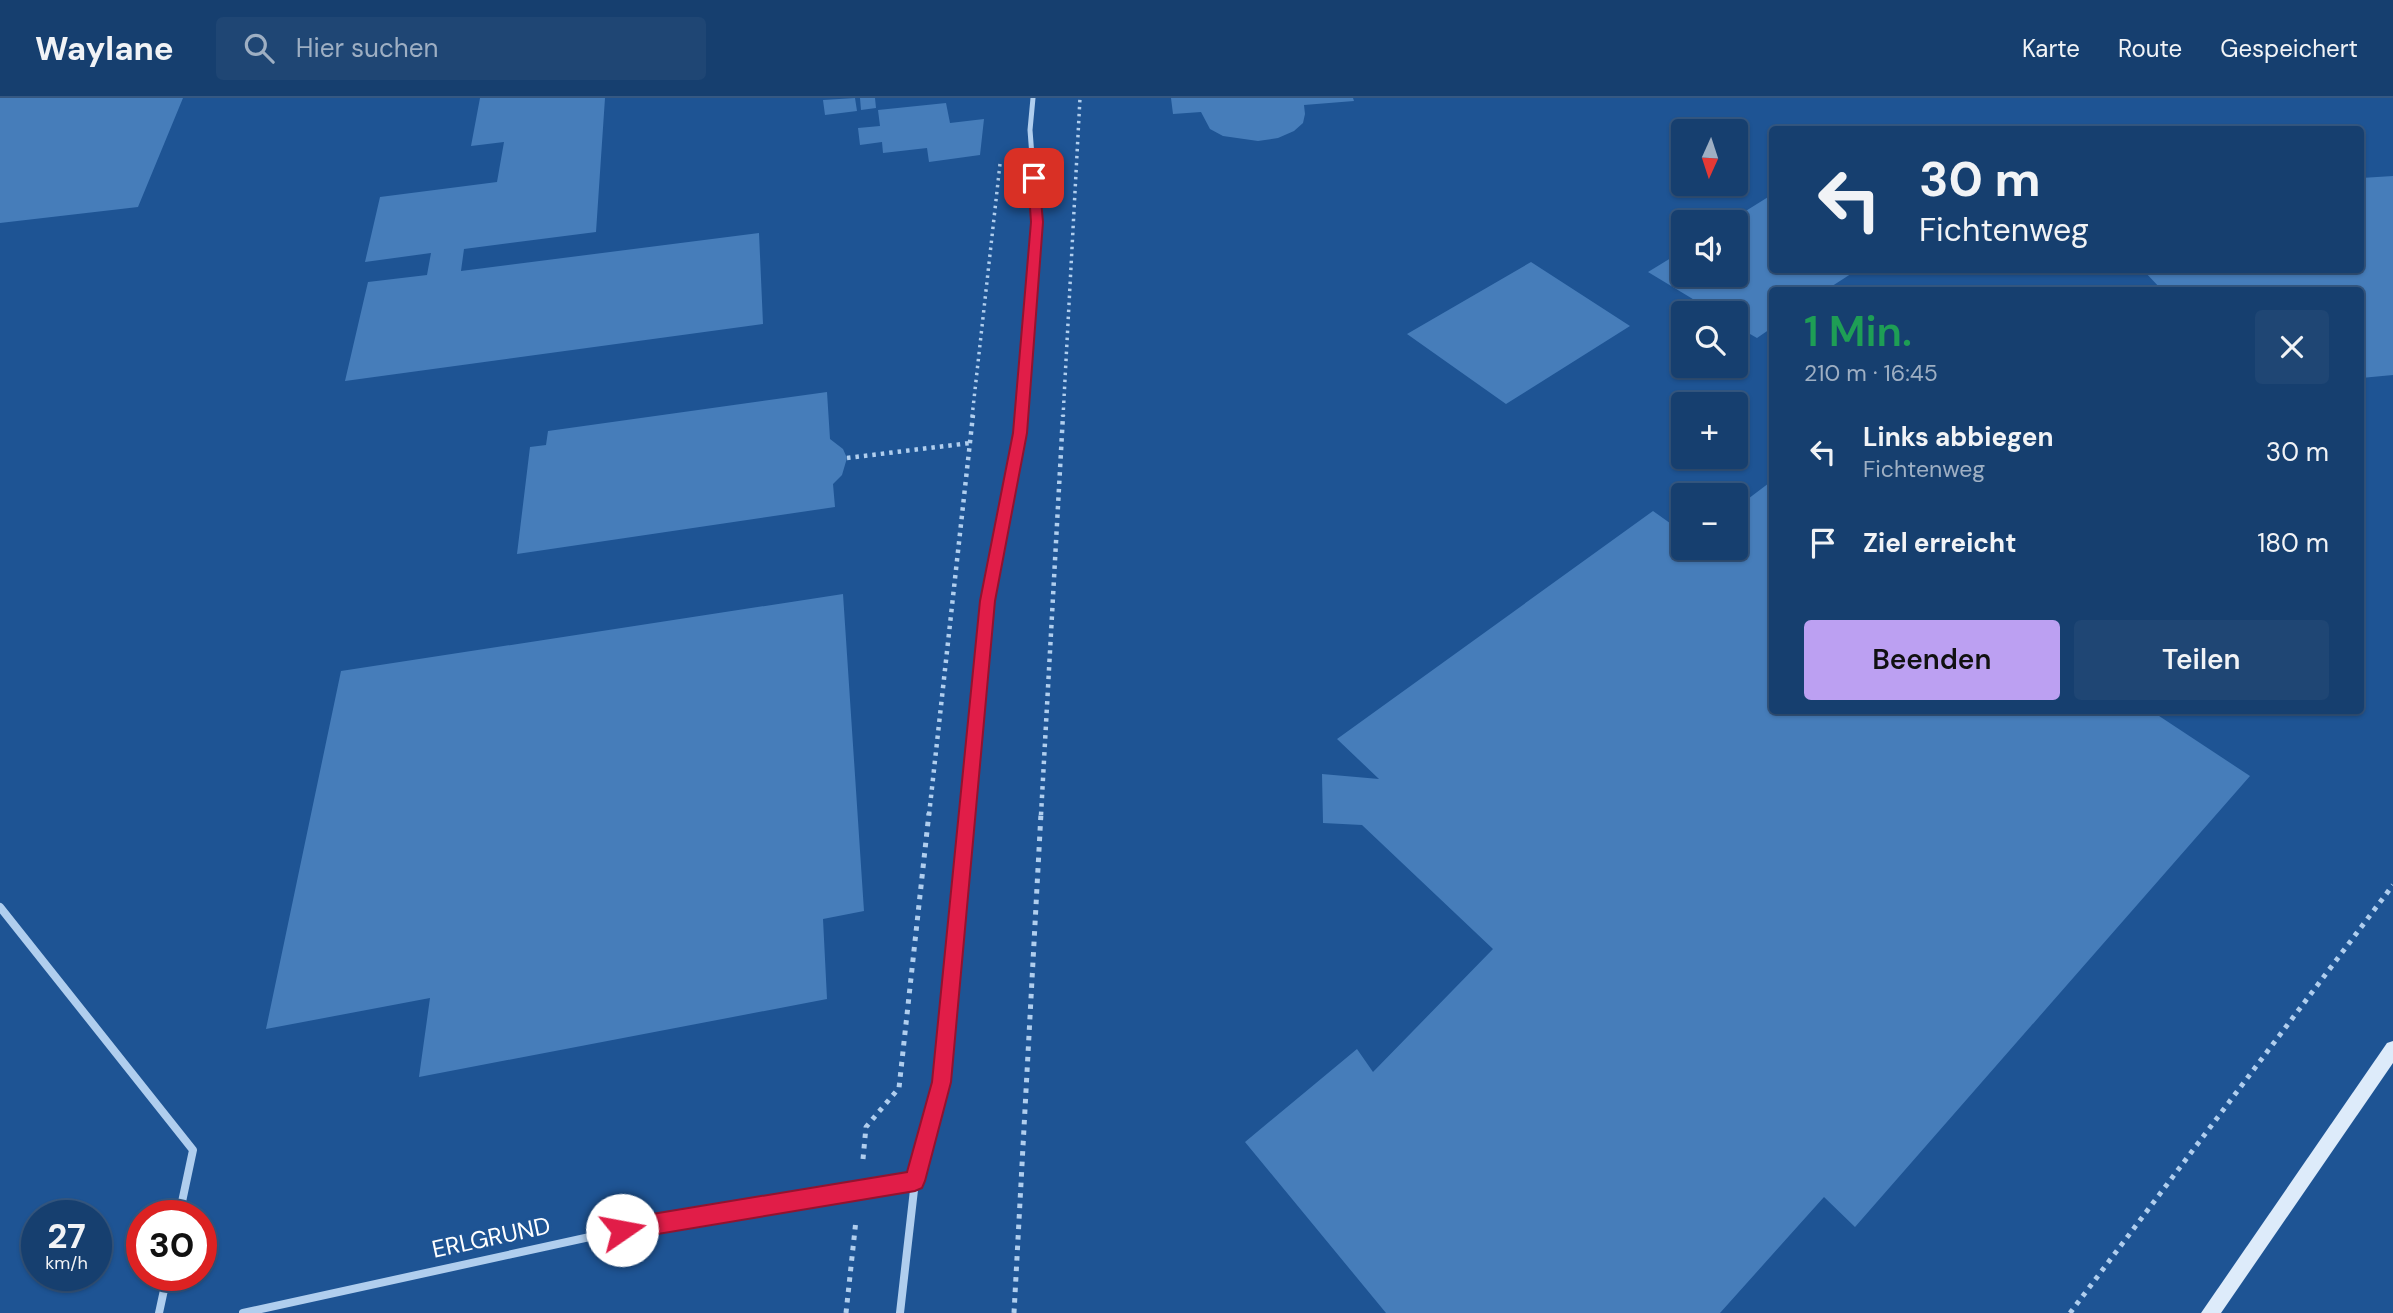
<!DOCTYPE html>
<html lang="de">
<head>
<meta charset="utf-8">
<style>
	:root { --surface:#163f6f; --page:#1f4674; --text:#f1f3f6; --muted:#9eafc3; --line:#355882; --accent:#bca0f2 }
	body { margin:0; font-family:"DM Sans",sans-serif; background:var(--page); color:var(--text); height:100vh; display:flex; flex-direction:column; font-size:26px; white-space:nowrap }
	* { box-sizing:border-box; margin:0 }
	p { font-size:23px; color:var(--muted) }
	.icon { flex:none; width:38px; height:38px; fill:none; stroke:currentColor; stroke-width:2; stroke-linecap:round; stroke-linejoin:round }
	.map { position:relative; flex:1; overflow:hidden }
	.sheet { position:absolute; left:1769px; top:189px; width:595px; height:427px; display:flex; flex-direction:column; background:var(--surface); border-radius:7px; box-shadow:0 2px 5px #0004,0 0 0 2px var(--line) }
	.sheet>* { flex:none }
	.hud { position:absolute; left:1769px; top:28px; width:595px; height:147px; border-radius:7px; box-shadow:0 2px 5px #0004,0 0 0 2px var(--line); background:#163f6f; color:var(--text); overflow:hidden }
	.needle { width:46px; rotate:183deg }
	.tools { position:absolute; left:1671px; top:21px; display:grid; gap:14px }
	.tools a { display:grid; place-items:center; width:77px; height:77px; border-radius:7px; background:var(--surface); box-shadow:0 2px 5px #0004,0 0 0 2px var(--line); font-size:35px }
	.speed { position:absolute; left:21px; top:1102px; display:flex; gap:14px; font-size:35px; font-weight:700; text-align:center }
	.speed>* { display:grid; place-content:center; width:91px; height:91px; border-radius:50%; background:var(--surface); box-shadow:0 2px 5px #0004,0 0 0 2px var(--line); line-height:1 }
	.speed small { font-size:18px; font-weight:400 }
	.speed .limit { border:10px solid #d22; background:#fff; color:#111 }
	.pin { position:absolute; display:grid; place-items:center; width:60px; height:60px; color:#fff; margin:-30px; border-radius:14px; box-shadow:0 4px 10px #0006 }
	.me { position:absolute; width:77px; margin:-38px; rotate:78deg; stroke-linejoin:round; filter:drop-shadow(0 0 5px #0008) }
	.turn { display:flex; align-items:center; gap:24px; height:147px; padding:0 35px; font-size:32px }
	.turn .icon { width:91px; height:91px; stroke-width:2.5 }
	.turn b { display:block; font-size:49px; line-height:60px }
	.round { display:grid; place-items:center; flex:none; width:74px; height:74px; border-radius:7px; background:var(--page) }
	.overview { display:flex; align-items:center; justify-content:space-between; height:119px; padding:0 35px }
	h1 { font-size:42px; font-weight:600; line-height:52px; color:#1e9e55 }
	.cta { display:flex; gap:14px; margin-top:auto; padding:14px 35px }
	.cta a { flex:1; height:80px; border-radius:7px; background:var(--accent); color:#111; font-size:28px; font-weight:600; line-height:80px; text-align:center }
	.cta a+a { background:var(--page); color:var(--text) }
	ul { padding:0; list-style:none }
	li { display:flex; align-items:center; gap:21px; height:91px; padding:0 35px }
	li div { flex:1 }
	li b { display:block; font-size:26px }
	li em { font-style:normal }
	header { display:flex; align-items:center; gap:42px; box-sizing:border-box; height:98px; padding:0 35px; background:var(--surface); border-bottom:2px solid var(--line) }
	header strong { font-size:33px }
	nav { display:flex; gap:38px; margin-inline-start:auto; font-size:24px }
	.search { width:490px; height:63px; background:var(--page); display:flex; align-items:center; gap:18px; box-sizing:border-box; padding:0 24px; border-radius:7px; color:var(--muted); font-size:26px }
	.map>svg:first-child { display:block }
	.building { fill:#467dba }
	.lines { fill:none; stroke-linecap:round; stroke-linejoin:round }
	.path-far2 { stroke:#b0ceee; stroke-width:3.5; stroke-dasharray:2.5 4.5; stroke-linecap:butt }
	.path-far1 { stroke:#b0ceee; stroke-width:4.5; stroke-dasharray:3.5 5; stroke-linecap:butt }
	.path { stroke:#b0ceee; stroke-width:5; stroke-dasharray:4.5 6; stroke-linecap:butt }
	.street-far2 { stroke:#b0ceee; stroke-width:5 }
	.street-far1 { stroke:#b0ceee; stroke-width:7 }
	.street { stroke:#b0ceee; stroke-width:8 }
	.secondary { fill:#ddebfa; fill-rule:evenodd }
	.route { fill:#e11d48; stroke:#92132f; stroke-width:2 }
	.labels { text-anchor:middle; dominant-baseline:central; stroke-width:5; stroke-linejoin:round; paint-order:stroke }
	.near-street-label { font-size:24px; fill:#fff; stroke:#1e5494 }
</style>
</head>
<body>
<header>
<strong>Waylane</strong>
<div class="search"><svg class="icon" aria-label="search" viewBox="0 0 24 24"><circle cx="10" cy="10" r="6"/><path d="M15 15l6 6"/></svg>Hier suchen</div>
<nav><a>Karte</a><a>Route</a><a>Gespeichert</a></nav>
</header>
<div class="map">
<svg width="2393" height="1215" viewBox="0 0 2393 1215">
	<rect width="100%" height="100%" fill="#1e5494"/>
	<!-- building -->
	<path class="building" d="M 0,0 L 183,0 L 138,109 L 0,125 Z
		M 480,0 L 605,0 L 596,134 L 464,151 L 461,173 L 759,135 L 763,226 L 345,283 L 368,184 L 427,177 L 431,155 L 365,164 L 380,99 L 497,84 L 504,44 L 471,48 Z
		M 855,0 L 857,13 L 825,17 L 823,2 Z
		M 860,0 L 875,0 L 876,10 L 861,12 Z
		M 1171,0 L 1353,0 L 1354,3 L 1304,7 L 1305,16 L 1303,25 L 1294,33 L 1278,40 L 1258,43 L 1223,38 L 1210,31 L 1201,14 L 1173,16 Z
		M 946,5 L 950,25 L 984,21 L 980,57 L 929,64 L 927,50 L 883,55 L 882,44 L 860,47 L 858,30 L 880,28 L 878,12 Z
		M 2393,78 L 2393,277 L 2361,280 L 2361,192 L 2162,192 L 2143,172 L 2361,172 L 2361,80 Z
		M 1773,96 L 1773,172 L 1857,172 L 1826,192 L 1773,192 L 1773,229 L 1757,240 L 1736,228 L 1736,215 L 1716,215 L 1648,174 L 1684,152 L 1684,177 L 1736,177 L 1736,124 L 1728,124 Z
		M 1531,164 L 1630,228 L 1506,306 L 1407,236 Z
		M 827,294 L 830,341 L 843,351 L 847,360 L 842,377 L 833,386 L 835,409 L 517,456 L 530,349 L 546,347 L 548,333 Z
		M 1773,382 L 1773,612 L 2150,612 L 2250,678 L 1855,1129 L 1824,1099 L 1720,1215 L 1386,1215 L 1245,1044 L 1357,951 L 1373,974 L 1493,851 L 1362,727 L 1323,725 L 1322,676 L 1379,681 L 1337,641 L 1653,413 L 1684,435 L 1684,450 L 1736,450 L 1736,410 Z
		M 843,496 L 864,813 L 823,821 L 827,901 L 419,979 L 430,900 L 266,931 L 341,573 Z"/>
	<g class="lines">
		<!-- path-far2 -->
		<path class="path-far2" d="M 972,319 L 1000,66
			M 1063,319 L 1080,0"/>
		<!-- path-far1 -->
		<path class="path-far1" d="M 847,360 L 970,345
			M 929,717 L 973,317
			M 1041,717 L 1063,317"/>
		<!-- path -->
		<path class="path" d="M 863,1061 L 866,1029 L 899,990 L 929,715
			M 846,1215 L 856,1122
			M 1014,1215 L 1041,715
			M 2070,1215 L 2393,787"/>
		<!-- street-far2 -->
		<path class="street-far2" d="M 1021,319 L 1037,124 L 1030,32 L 1033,0"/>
		<!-- street-far1 -->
		<path class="street-far1" d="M 967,717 L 988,503 L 1021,317"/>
		<!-- street -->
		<path class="street" d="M 0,809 L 193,1052 L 179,1118
			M 159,1215 L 167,1178
			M 243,1215 L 649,1126 L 915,1083
			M 900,1215 L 915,1083 L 941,984 L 967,715"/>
		<!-- secondary -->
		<path class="secondary" d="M 2393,943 L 2393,965 L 2221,1215 L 2201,1215 L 2387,945 Z"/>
	</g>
	<!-- route -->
	<path class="route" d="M 1034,77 L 1039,80 L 1043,124 L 1027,335 L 995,503 L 951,984 L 925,1083 L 922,1090 L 915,1093 L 622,1142 L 615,1139 L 612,1132 L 615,1124 L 622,1121 L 907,1074 L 932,984 L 980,503 L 1013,335 L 1031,124 L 1028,80 Z"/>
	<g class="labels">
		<!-- near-street labels -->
		<g class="near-street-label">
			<text transform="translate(491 1139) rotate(-12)">ERLGRUND</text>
		</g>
	</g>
</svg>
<div class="tools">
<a><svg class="needle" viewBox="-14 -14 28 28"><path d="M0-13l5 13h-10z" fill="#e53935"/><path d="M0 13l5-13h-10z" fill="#9eafc3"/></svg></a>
<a><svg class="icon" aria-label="sound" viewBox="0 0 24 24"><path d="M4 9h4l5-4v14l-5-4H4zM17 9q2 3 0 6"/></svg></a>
<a><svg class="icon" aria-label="search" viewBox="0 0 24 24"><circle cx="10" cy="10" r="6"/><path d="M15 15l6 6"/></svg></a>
<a>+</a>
<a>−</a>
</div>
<div class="speed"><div>27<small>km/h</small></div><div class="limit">30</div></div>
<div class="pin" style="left:1034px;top:80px;background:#d93025"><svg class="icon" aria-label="arrive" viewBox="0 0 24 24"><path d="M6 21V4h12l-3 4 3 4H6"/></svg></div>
<svg class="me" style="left:622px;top:1132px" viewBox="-20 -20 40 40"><circle r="19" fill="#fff"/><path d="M0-13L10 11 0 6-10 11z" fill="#e11d48"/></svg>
<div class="hud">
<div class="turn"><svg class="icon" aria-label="left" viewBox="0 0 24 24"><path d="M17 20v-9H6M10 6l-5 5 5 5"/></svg><div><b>30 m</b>Fichtenweg</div></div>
</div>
<section class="sheet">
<div class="overview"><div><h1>1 Min.</h1><p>210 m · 16:45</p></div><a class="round"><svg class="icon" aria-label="close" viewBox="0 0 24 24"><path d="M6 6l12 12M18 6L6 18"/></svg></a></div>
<ul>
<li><svg class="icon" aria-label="left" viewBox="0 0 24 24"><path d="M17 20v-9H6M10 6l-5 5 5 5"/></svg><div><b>Links abbiegen</b><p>Fichtenweg</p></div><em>30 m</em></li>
<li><svg class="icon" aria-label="arrive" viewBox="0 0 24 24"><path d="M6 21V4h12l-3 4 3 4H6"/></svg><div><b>Ziel erreicht</b></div><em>180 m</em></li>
</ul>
<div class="cta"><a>Beenden</a><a>Teilen</a></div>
</section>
</div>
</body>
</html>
